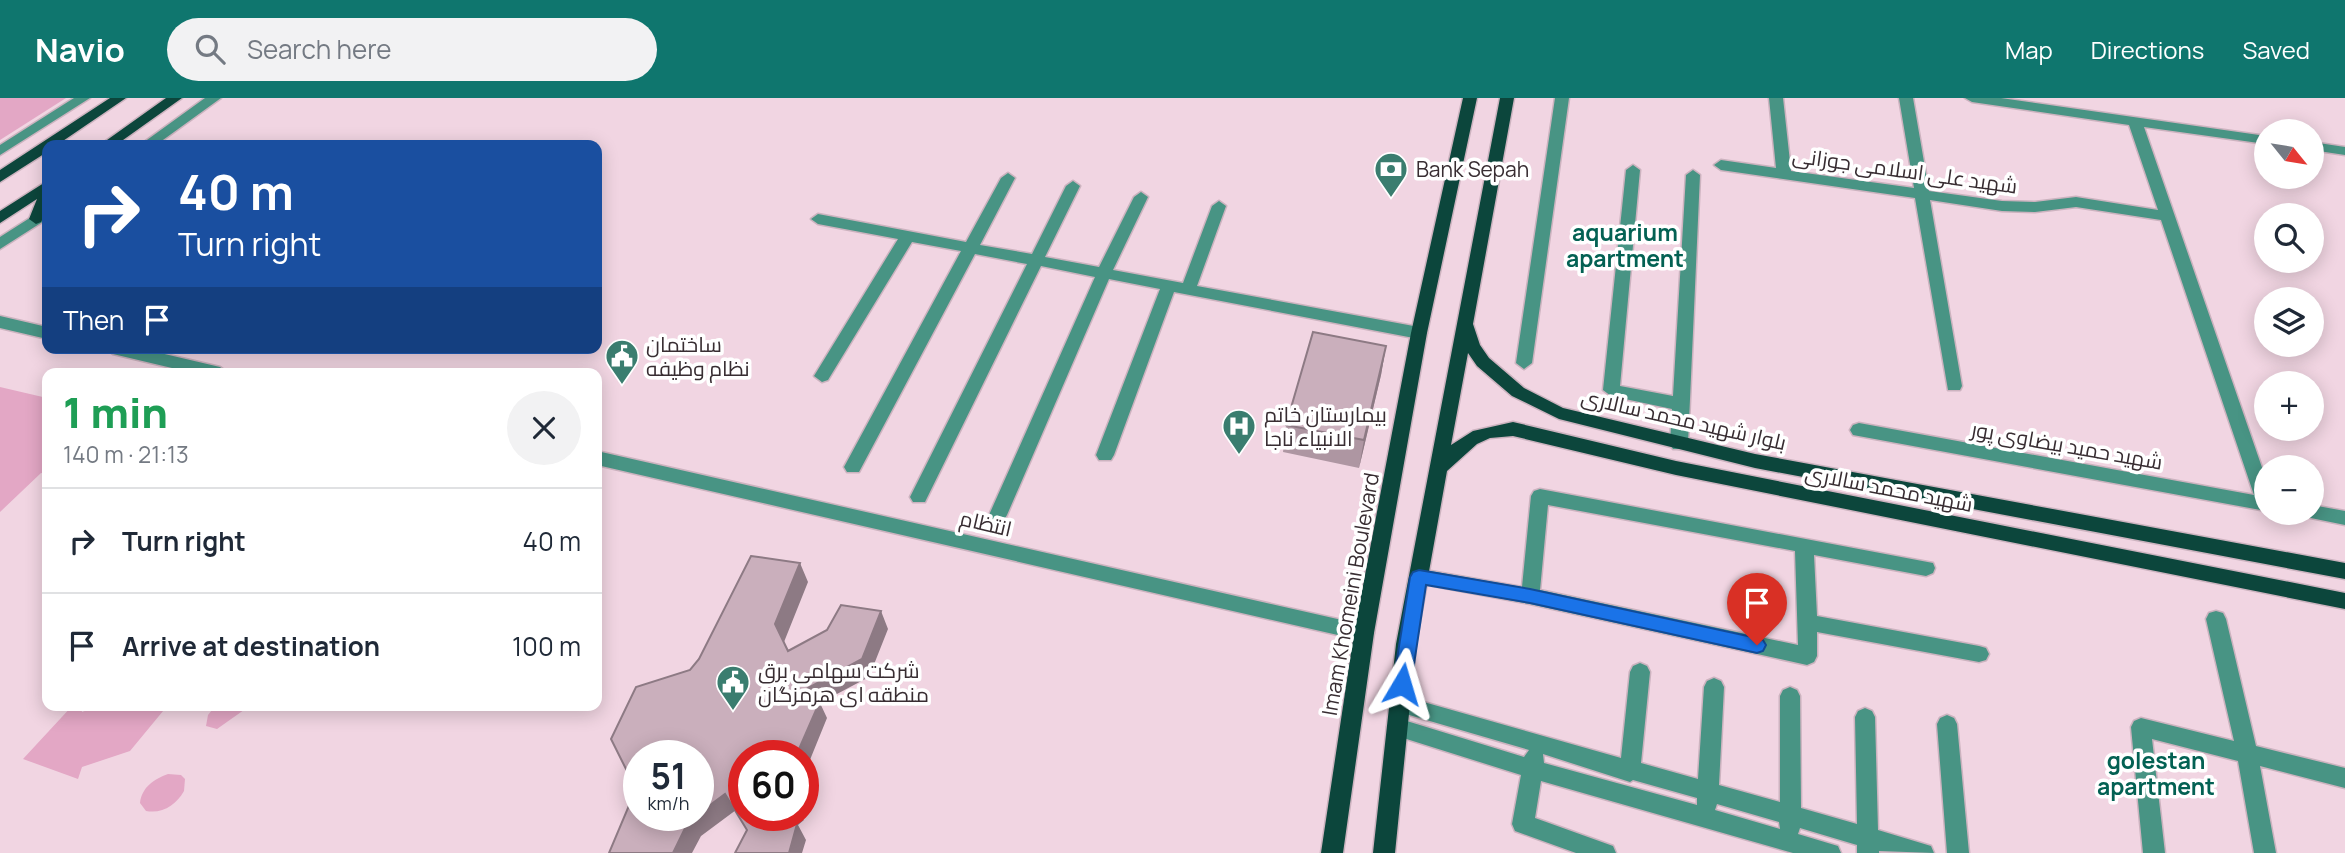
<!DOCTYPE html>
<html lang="en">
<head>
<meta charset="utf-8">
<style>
	:root { --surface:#fff; --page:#f2f2f3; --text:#1f2937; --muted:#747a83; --line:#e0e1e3; --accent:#0f766e }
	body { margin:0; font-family:Manrope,Cairo,sans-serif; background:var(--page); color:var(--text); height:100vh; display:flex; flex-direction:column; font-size:26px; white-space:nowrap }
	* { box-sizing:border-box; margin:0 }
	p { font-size:23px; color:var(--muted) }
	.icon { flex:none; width:38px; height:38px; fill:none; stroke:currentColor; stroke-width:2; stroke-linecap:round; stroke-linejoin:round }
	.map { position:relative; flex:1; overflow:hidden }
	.sheet { position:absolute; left:42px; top:270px; width:560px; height:343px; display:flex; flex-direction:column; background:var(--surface); border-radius:14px; box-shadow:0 4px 18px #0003 }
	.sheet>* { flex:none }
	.hud { position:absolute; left:42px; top:42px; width:560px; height:214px; border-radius:14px; box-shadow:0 4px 18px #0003; background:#1a4fa0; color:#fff; overflow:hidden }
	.needle { width:46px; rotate:120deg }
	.buttons { position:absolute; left:2254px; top:21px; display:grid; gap:14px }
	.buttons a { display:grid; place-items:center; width:70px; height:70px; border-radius:50%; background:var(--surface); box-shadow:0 4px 18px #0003; font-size:35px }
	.speed { position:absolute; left:623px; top:642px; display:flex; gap:14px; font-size:35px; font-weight:700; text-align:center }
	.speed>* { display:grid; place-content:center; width:91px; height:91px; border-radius:50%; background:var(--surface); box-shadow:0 4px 18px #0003; line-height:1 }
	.speed small { font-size:18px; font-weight:400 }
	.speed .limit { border:10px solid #d22; background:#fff; color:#111 }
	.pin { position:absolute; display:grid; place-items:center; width:60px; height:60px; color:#fff; margin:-72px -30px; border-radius:50% 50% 50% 0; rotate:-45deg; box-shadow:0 0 7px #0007 }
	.pin .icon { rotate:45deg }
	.me { position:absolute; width:77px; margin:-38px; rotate:7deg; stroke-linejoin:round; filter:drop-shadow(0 0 5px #0008) }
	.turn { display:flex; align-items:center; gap:24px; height:147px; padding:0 21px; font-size:32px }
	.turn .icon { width:91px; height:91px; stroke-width:2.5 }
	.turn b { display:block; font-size:49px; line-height:60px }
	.then { display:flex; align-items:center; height:66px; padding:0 21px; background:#0003; gap:14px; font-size:26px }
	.round { display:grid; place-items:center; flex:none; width:74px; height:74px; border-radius:37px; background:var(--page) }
	.head { display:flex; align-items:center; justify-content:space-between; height:119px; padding:0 21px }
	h1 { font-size:42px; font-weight:800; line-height:52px; color:#1e9e55 }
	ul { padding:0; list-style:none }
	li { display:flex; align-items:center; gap:21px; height:105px; padding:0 21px; border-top:2px solid var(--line) }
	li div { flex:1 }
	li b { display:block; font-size:26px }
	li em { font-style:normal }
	header { display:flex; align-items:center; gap:42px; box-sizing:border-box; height:98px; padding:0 35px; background:var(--accent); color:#fff }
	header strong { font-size:33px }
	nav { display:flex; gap:38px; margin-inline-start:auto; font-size:24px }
	.search { width:490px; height:63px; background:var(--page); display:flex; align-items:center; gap:18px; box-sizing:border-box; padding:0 24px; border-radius:38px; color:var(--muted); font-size:26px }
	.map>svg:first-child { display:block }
	.green { fill:#e3a7c5 }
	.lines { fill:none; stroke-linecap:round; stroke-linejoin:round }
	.minor-casing { stroke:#ccb3bf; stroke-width:3 }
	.major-casing { stroke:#ccb3bf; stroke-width:3 }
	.minor { fill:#489484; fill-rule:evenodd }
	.major { fill:#0c463c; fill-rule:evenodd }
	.wall { fill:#ae96a2 }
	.shaded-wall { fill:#8d7a84 }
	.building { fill:#caafbc; stroke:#8d7a84; stroke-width:2 }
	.route { fill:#1a73e8; stroke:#114b97; stroke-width:2 }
	.labels { text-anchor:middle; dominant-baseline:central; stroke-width:7; stroke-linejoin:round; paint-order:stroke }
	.poi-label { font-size:21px; fill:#382d32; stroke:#fff; text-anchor:start }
	.street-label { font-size:21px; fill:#382d32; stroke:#fff }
	.neighbourhood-label { font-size:23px; font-weight:bold; fill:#036153; stroke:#fff }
</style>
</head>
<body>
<header>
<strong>Navio</strong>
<div class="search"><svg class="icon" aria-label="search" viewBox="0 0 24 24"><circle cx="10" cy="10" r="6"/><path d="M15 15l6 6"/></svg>Search here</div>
<nav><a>Map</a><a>Directions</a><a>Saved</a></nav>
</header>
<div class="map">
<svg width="2345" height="755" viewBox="0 0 2345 755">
	<rect width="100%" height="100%" fill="#f1d5e2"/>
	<!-- green -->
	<path class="green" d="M 0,0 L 66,0 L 0,42 Z
		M 0,289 L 47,300 L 47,376 L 41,375 L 0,414 Z
		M 73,607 L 81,607 L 82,614 L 100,607 L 168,607 L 130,653 L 82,669 L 78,681 L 23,661 Z
		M 216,607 L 251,607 L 217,631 L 206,628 L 208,617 Z
		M 168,676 L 181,677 L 185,681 L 184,693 C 176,707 163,716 146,713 L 140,705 C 142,689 154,681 168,676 Z"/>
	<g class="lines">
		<defs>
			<path id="minor" d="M 74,0 L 90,0 L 0,57 L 0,47 Z
				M 205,0 L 221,0 L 156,47 L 140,47 Z
				M 1555,0 L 1569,0 L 1532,265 L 1524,271 L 1516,265 Z
				M 1769,0 L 1783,0 L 1791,73 L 1914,90 L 1899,0 L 1913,0 L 1929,93 L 2002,103 L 2035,104 L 2076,99 L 2158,112 L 2129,27 L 1972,4 L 1965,0 L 2001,0 L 2266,38 L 2266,46 L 2144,29 L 2266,381 L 2266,413 L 1853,337 L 1850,332 L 1853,327 L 1859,325 L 2254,397 L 2161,122 L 2076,109 L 2035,114 L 2002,113 L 1930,102 L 1962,288 L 1960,292 L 1948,292 L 1915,100 L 1721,72 L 1714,67 L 1721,62 L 1776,70 Z
				M 2312,44 L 2345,49 L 2345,57 L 2312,52 Z
				M 1633,67 L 1640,72 L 1620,288 L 1673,298 L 1686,77 L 1693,72 L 1700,77 L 1688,346 L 1685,351 L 1673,351 L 1670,346 L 1672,311 L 1611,298 L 1603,292 L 1626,72 Z
				M 1008,75 L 1015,80 L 980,147 L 1032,156 L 1066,88 L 1073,83 L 1080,88 L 1045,159 L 1099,169 L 1134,99 L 1141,94 L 1148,99 L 1113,172 L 1183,185 L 1212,108 L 1219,103 L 1226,108 L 1197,188 L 1419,229 L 1427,235 L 1419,241 L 1174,194 L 1114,357 L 1111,362 L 1099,362 L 1096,357 L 1160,191 L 1109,181 L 1007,417 L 1004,422 L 998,424 L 992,422 L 989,417 L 1095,179 L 1041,168 L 925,404 L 913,404 L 910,399 L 1027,166 L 975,156 L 859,374 L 847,374 L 844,369 L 961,153 L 912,144 L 828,282 L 822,284 L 814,278 L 898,141 L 818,126 L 811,121 L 818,116 L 966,144 L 1001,80 Z
				M 47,109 L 47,121 L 0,151 L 0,139 Z
				M 0,218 L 47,229 L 47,241 L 0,230 Z
				M 105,250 L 139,250 L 220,269 L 228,275 L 193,275 L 113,256 Z
				M 597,353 L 1364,527 L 1371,529 L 1374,535 L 1371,541 L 1364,543 L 597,367 Z
				M 1540,391 L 1933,465 L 1935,470 L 1933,475 L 1926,478 L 1814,457 L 1817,518 L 1979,548 L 1986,550 L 1989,556 L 1986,562 L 1979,564 L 1817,534 L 1817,558 L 1814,564 L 1807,567 L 1530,506 L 1412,484 L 1410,479 L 1412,474 L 1419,471 L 1522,489 L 1531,398 L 1534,393 ZM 1548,407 L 1795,453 L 1798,547 L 1540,492 Z
				M 2312,407 L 2345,413 L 2345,427 L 2306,419 L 2303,415 L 2312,415 Z
				M 2216,513 L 2223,515 L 2226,521 L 2256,648 L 2345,670 L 2345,690 L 2260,668 L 2276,755 L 2254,755 L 2238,663 L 2152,641 L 2165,755 L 2143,755 L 2131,629 L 2134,623 L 2141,620 L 2234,643 L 2206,521 L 2209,515 Z
				M 1640,565 L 1647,568 L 1650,574 L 1641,665 L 1698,681 L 1704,589 L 1707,583 L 1714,580 L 1721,583 L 1724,589 L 1719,687 L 1780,704 L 1780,598 L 1783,592 L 1790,589 L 1797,592 L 1800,598 L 1801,710 L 1857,726 L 1855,619 L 1858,613 L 1865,610 L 1872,613 L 1875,619 L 1878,732 L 1931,748 L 1934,755 L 1879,753 L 1879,755 L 1857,755 L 1857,747 L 1800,730 L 1798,736 L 1838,748 L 1841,755 L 1793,755 L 1541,683 L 1535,720 L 1613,748 L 1616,755 L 1576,755 L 1515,733 L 1512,726 L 1521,677 L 1397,638 L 1390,635 L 1387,629 L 1390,623 L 1397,620 L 1524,659 L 1529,652 L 1392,612 L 1389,606 L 1392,600 L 1399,597 L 1621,660 L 1630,574 L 1633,568 ZM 1543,656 L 1630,684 L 1633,682 L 1697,700 L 1697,707 L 1544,665 ZM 1717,706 L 1779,724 L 1780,731 L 1715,712 Z
				M 1947,617 L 1954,620 L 1957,626 L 1969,755 L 1947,755 L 1937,626 L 1940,620 Z"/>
			<path id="major" d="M 110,0 L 126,0 L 57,47 L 47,47 L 47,54 L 0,84 L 0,72 Z
				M 166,0 L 182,0 L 116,47 L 100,47 Z
				M 1463,0 L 1477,0 L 1427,235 L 1374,535 L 1343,755 L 1321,755 L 1354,535 L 1411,235 Z
				M 1500,0 L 1514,0 L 1473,226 L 1480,247 L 1489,260 L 1524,290 L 1563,310 L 1755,356 L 2345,465 L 2345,481 L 1755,370 L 1559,321 L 1512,298 L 1477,268 L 1468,255 L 1451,347 L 1473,333 L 1513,324 L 1676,363 L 2345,495 L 2345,511 L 1676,377 L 1513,338 L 1490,340 L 1477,346 L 1447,373 L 1416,546 L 1395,755 L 1373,755 L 1396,546 Z
				M 47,83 L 47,112 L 41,124 L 36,126 L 29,121 L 37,101 L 0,125 L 0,113 Z"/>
		</defs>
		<!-- minor casing -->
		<use href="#minor" class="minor-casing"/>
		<!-- major casing -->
		<use href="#major" class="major-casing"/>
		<!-- minor -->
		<use href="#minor" class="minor"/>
		<!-- major -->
		<use href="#major" class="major"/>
	</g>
	<!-- wall -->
	<path class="wall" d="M 1386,248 L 1381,277 L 1359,370 L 1283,354 L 1286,327 Z"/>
	<!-- shaded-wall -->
	<path class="shaded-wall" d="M 1386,248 L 1381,277 L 1359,370 L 1364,342 Z
		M 800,465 L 808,484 L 784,544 L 775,526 Z
		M 881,513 L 888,531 L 869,579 L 820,605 L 827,620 L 803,679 L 803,658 L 796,658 L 808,590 Z
		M 725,696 L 736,712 L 701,738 L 692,755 L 673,755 L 689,722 L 696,718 L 698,718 L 698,716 Z
		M 781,718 L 801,718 L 804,722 L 798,727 L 806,742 L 802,755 L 789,755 L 775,722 Z"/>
	<!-- building -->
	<path class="building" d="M 1313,234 L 1386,248 L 1364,342 L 1286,327 Z
		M 751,458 L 800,465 L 775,526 L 788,553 L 827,532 L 841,507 L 881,513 L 862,561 L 808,590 L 820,603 L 796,658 L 744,658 L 744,718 L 781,718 L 775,722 L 797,726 L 789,755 L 735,755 L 747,732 L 725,696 L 698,716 L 698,658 L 639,658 L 639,718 L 696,718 L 689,722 L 673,755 L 609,755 L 636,691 L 611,641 L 636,589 L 690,572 L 699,561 Z"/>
	<!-- route -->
	<path class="route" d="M 1419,472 L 1530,491 L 1757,540 L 1763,542 L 1766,547 L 1763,553 L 1757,555 L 1530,505 L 1426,487 L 1411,586 L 1408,592 L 1402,594 L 1395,592 L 1393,586 L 1410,479 L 1413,474 Z"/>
	<!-- icons -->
	<defs>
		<symbol id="bank-pin" viewBox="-11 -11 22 30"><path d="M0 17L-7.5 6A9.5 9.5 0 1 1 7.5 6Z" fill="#3a7d6f" stroke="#fff"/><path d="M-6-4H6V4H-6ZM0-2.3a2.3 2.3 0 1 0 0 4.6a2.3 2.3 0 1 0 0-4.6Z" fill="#fff"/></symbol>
		<symbol id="civic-pin" viewBox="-11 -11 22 30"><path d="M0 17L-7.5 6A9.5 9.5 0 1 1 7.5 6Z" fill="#3a7d6f" stroke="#fff"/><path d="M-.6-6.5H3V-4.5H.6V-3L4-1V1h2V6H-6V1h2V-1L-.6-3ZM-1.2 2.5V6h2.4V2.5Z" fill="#fff"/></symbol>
		<symbol id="hospital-pin" viewBox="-11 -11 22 30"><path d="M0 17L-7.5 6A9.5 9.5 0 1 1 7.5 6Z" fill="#3a7d6f" stroke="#fff"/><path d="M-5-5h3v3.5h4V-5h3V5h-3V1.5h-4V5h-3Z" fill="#fff"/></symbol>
	</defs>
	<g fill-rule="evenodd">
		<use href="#bank-pin" x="1372" y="52" width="38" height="52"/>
		<use href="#civic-pin" x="603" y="239" width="38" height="52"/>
		<use href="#hospital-pin" x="1220" y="309" width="38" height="52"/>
		<use href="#civic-pin" x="714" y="565" width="38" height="52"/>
	</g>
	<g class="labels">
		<!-- poi labels -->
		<g class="poi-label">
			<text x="1416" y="71">Bank Sepah</text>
			<text x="646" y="246">ساختمان<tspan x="646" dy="24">نظام وظیفه</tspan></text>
			<text x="1264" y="316">بیمارستان خاتم<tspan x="1264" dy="24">الانبیاء ناجا</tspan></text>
			<text x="758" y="572">شرکت سهامی برق<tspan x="758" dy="24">منطقه ای هرمزگان</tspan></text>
		</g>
		<!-- street labels -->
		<g class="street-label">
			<text transform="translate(1905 72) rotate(8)">شهید علی اسلامی جوزانی</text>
			<text transform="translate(1684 321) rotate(13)">بلوار شهید محمد سالاری</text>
			<text transform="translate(2067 347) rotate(10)">شهید حمید بیضاوی پور</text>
			<text transform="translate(1889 390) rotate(11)">شهید محمد سالاری</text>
			<text transform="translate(986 425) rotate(13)">انتظام</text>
			<text transform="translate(1350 496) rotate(-80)">Imam Khomeini Boulevard</text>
		</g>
		<!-- neighbourhood labels -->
		<g class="neighbourhood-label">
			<text x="1625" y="134">aquarium<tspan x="1625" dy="26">apartment</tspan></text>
			<text x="2156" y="662">golestan<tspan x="2156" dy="26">apartment</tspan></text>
		</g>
	</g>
</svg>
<div class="buttons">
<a><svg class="needle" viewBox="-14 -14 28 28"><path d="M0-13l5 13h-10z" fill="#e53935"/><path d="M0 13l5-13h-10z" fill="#747a83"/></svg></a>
<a><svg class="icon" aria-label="search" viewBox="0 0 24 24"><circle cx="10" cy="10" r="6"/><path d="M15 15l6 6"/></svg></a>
<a><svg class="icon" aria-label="layers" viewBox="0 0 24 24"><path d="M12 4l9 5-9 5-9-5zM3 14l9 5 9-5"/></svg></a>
<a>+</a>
<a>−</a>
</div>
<div class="speed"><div>51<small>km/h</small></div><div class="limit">60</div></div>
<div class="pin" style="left:1757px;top:547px;background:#d93025"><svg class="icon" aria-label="arrive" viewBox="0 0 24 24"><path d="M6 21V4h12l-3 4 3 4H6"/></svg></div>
<svg class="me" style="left:1402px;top:586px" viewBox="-20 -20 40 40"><path d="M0-17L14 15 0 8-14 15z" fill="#1a73e8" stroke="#fff" stroke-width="4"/></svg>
<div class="hud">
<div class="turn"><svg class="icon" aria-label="right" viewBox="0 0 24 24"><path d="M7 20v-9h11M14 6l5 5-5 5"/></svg><div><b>40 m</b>Turn right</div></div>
<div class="then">Then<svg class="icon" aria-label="arrive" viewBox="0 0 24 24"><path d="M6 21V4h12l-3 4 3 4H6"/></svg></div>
</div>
<section class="sheet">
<div class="head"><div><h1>1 min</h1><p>140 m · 21:13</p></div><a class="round"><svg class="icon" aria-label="close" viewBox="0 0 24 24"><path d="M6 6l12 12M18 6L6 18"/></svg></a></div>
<ul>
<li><svg class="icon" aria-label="right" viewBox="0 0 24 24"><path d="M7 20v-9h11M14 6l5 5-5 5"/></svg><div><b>Turn right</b></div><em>40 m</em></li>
<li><svg class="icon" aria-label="arrive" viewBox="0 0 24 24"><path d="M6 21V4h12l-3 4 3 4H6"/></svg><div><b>Arrive at destination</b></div><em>100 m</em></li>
</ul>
</section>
</div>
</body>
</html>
